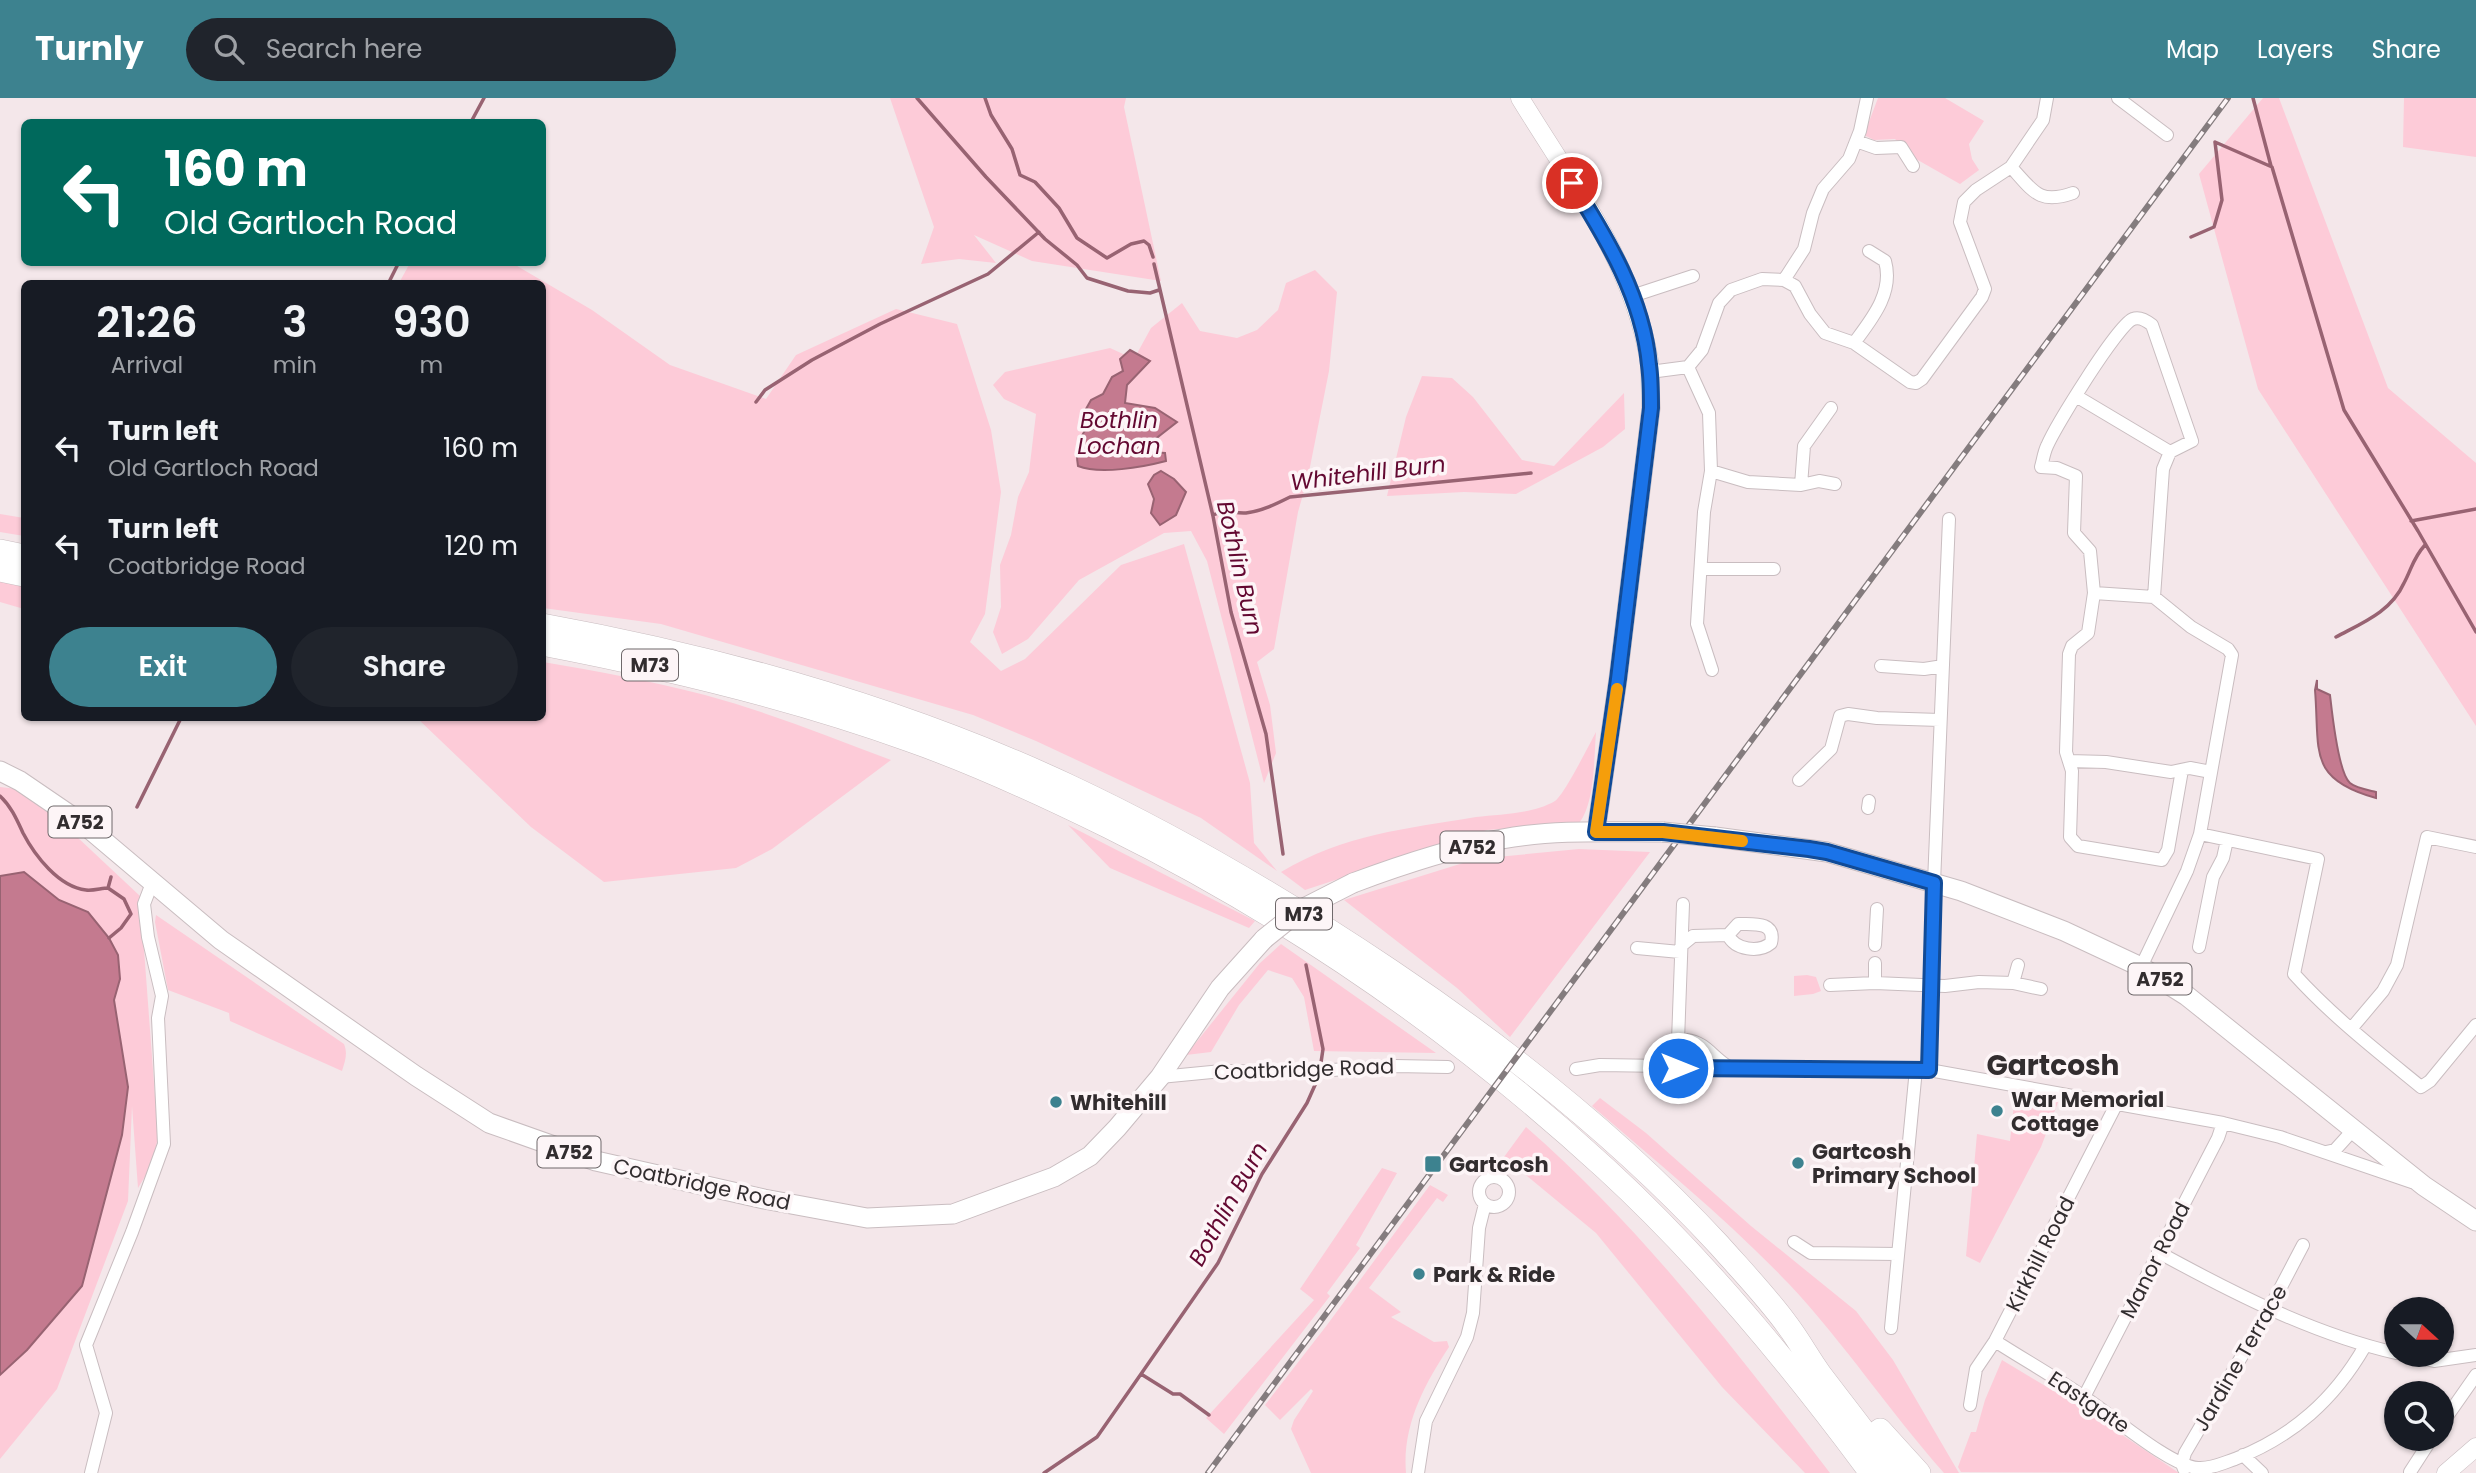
<!DOCTYPE html>
<html lang="en">
<head>
<meta charset="utf-8">
<style>
	:root { --surface:#171b24; --page:#20242c; --text:#f1f3f6; --muted:#9ea1a6; --accent:#3d828f }
	body { margin:0; font-family:Poppins,sans-serif; background:var(--page); color:var(--text); height:100vh; display:flex; flex-direction:column; font-size:26px; white-space:nowrap }
	* { box-sizing:border-box; margin:0 }
	p { font-size:23px; color:var(--muted) }
	.icon { flex:none; width:38px; height:38px; fill:none; stroke:currentColor; stroke-width:2; stroke-linecap:round; stroke-linejoin:round }
	.map { position:relative; flex:1; overflow:hidden }
	.details { position:absolute; left:21px; top:182px; width:525px; height:441px; display:flex; flex-direction:column; background:var(--surface); border-radius:10px; box-shadow:0 2px 5px #0004 }
	.details>* { flex:none }
	.guide { position:absolute; left:21px; top:21px; width:525px; height:147px; border-radius:10px; box-shadow:0 2px 5px #0004; background:#00695c; color:#fff; overflow:hidden }
	.needle { width:46px; rotate:111deg }
	.tools { position:absolute; left:2384px; top:1199px; display:grid; gap:14px }
	.tools a { display:grid; place-items:center; width:70px; height:70px; border-radius:50%; background:var(--surface); box-shadow:0 2px 5px #0004; font-size:35px }
	.pin { position:absolute; display:grid; place-items:center; width:60px; height:60px; color:#fff; margin:-30px; border:4px solid #fff; border-radius:50%; box-shadow:0 2px 7px #0007 }
	.me { position:absolute; width:77px; margin:-38px; rotate:90deg; stroke-linejoin:round; filter:drop-shadow(0 0 5px #0008) }
	.turn { display:flex; align-items:center; gap:24px; height:147px; padding:0 28px; font-size:32px }
	.turn .icon { width:91px; height:91px; stroke-width:2.5 }
	.turn b { display:block; font-size:49px; line-height:60px }
	.eta { display:flex; justify-content:space-evenly; align-items:center; height:119px; text-align:center }
	.eta b { font-size:42px; font-weight:600; line-height:49px }
	.button { display:flex; gap:14px; margin-top:auto; padding:14px 28px }
	.button a { flex:1; height:80px; border-radius:42px; background:var(--accent); color:#fff; font-size:28px; font-weight:600; line-height:80px; text-align:center }
	.button a+a { background:var(--page); color:var(--text) }
	ul { padding:0; list-style:none }
	li { display:flex; align-items:center; gap:21px; height:98px; padding:0 28px }
	li div { flex:1 }
	li b { display:block; font-size:26px }
	li em { font-style:normal }
	header { display:flex; align-items:center; gap:42px; box-sizing:border-box; height:98px; padding:0 35px; background:var(--accent); color:#fff }
	header strong { font-size:33px }
	nav { display:flex; gap:38px; margin-inline-start:auto; font-size:24px }
	.search { width:490px; height:63px; background:var(--page); display:flex; align-items:center; gap:18px; box-sizing:border-box; padding:0 24px; border-radius:38px; color:var(--muted); font-size:26px }
	.map>svg:first-child { display:block }
	.green { fill:#fdcbd8 }
	.water { fill:#c47a8f; stroke:#986372; stroke-width:2 }
	.lines { fill:none; stroke-linecap:round; stroke-linejoin:round }
	.stream { stroke:#986372; stroke-width:3.5 }
	.street-casing { stroke:#c9bdc0; stroke-width:14 }
	.secondary-casing { stroke:#c9bdc0; stroke-width:19 }
	.primary-casing { stroke:#c9bdc0; stroke-width:21 }
	.highway-casing { stroke:#c9bdc0; stroke-width:24 }
	.street { stroke:#fff; stroke-width:12 }
	.secondary { stroke:#fff; stroke-width:18 }
	.primary { stroke:#fff; stroke-width:19 }
	.highway { stroke:#fff; stroke-width:23 }
	.rail-casing { stroke:#847c7e; stroke-width:6 }
	.rail { stroke:#fdf5f7; stroke-width:3.5; stroke-dasharray:10; stroke-linecap:butt }
	.primary-bridge-casing { stroke:#c9bdc0; stroke-width:21; stroke-linecap:butt }
	.primary-bridge { stroke:#fff; stroke-width:19 }
	.route-casing { stroke:#114b97; stroke-width:18 }
	.route { stroke:#1a73e8; stroke-width:12 }
	.slow { stroke:#f59e0b; stroke-width:12 }
	.poi-dot { fill:#3d828f; stroke:#fdf5f7; stroke-width:2.5 }
	.labels { text-anchor:middle; dominant-baseline:central; stroke-width:7; stroke-linejoin:round; paint-order:stroke }
	.shield { fill:#fdf5f7; stroke:#6f696b; stroke-width:2 }
	.shield-label { font-size:19px; font-weight:bold; fill:#322d2f }
	.street-label { font-size:21px; fill:#322d2f; stroke:#fdf5f7 }
	.poi-label { font-size:21px; font-weight:bold; fill:#322d2f; stroke:#fdf5f7; text-anchor:start }
	.water-label { font-size:23px; font-style:italic; fill:#630831; stroke:#fdf5f7 }
	.district-label { font-size:28px; font-weight:bold; fill:#322d2f; stroke:#fdf5f7 }
</style>
</head>
<body>
<header>
<strong>Turnly</strong>
<div class="search"><svg class="icon" aria-label="search" viewBox="0 0 24 24"><circle cx="10" cy="10" r="6"/><path d="M15 15l6 6"/></svg>Search here</div>
<nav><a>Map</a><a>Layers</a><a>Share</a></nav>
</header>
<div class="map">
<svg width="2476" height="1375" viewBox="0 0 2476 1375">
	<rect width="100%" height="100%" fill="#f4e7ea"/>
	<!-- green -->
	<path class="green" d="M 890,0 L 1126,0 L 1124,9 L 1161,183 L 1032,163 L 974,137 L 996,165 L 959,161 L 921,166 L 934,129 Z
		M 1878,0 L 1945,0 L 1984,23 L 1969,46 L 1972,61 L 1979,72 L 1960,86 L 1916,61 L 1895,41 L 1874,42 L 1864,37 Z
		M 2263,0 L 2279,0 L 2388,290 L 2476,365 L 2476,628 L 2258,291 L 2199,76 Z
		M 2404,0 L 2476,0 L 2476,59 L 2403,49 Z
		M 410,165 L 512,165 L 592,212 L 670,267 L 766,301 L 796,257 L 896,211 L 957,226 L 991,332 L 1001,394 L 985,516 L 970,544 L 1001,573 L 1025,561 L 1121,467 L 1184,446 L 1250,685 L 1254,745 L 1277,773 L 1201,720 L 1036,643 L 973,617 L 661,526 L 543,510 L 542,186 L 399,185 Z
		M 1315,172 L 1337,194 L 1329,273 L 1308,379 L 1298,414 L 1274,551 L 1257,564 L 1270,607 L 1276,655 L 1264,685 L 1207,463 L 1191,433 L 1164,435 L 1079,482 L 1028,541 L 1002,556 L 993,534 L 1001,509 L 1000,467 L 1011,437 L 1018,399 L 1029,374 L 1036,316 L 1004,301 L 993,287 L 1005,274 L 1110,250 L 1134,261 L 1151,230 L 1182,205 L 1200,233 L 1237,240 L 1257,232 L 1278,212 L 1286,185 Z
		M 1422,278 L 1452,280 L 1473,299 L 1522,362 L 1554,368 L 1624,295 L 1625,331 L 1603,349 L 1516,396 L 1464,394 L 1387,398 L 1406,319 Z
		M 0,416 L 24,420 L 24,438 L 0,434 Z
		M 0,481 L 24,485 L 24,511 L 0,504 Z
		M 543,564 C 597,573 651,583 705,597 C 768,614 830,639 891,662 L 772,751 L 736,770 L 604,784 L 531,729 L 417,620 L 542,620 Z
		M 1596,634 C 1594,659 1595,706 1579,725 L 1487,732 L 1305,792 L 1281,774 C 1345,736 1405,731 1476,719 C 1501,716 1533,716 1555,703 C 1564,697 1589,647 1596,634 Z
		M 0,689 L 27,692 L 140,798 L 158,1039 L 152,1067 L 138,1090 L 132,1008 L 128,1103 L 57,1291 L 0,1361 Z
		M 1068,727 L 1255,823 L 1249,830 L 1110,770 Z
		M 1579,751 L 1650,754 L 1510,939 L 1457,890 L 1344,802 L 1476,761 Z
		M 156,817 L 344,946 C 348,956 345,963 342,973 L 230,923 L 229,915 L 168,892 L 155,824 Z
		M 1281,846 L 1436,955 L 1314,953 L 1304,899 L 1292,880 L 1268,872 L 1239,907 L 1211,954 L 1186,957 L 1260,865 Z
		M 1807,877 L 1816,879 L 1821,893 L 1813,896 L 1794,898 L 1794,878 Z
		M 2015,997 L 2058,1004 L 2041,1049 L 1980,1165 L 1966,1158 L 1977,1036 L 2010,1043 Z
		M 1600,1000 L 1646,1035 L 1751,1128 L 1856,1213 L 1893,1262 L 1959,1375 L 1944,1375 C 1890,1314 1845,1246 1789,1186 C 1728,1122 1659,1066 1592,1008 Z
		M 1526,1029 C 1643,1131 1736,1253 1830,1375 L 1805,1375 L 1722,1289 L 1596,1135 L 1504,1059 Z
		M 1382,1070 L 1397,1075 L 1356,1147 L 1360,1150 L 1327,1195 L 1330,1198 L 1224,1336 L 1206,1320 L 1314,1202 L 1300,1191 Z
		M 1430,1087 L 1448,1097 L 1443,1104 L 1437,1100 L 1369,1190 L 1401,1214 L 1391,1219 L 1434,1244 L 1447,1243 L 1449,1249 C 1424,1287 1402,1328 1406,1375 L 1311,1375 L 1291,1331 L 1294,1322 L 1313,1293 L 1311,1291 L 1280,1322 L 1265,1307 L 1327,1227 Z
		M 2002,1262 L 2082,1310 L 2179,1375 L 1961,1374 L 1958,1369 L 1971,1334 L 1976,1334 L 1985,1302 Z"/>
	<!-- water -->
	<path class="water" d="M 1130,252 L 1150,263 L 1127,287 L 1125,305 L 1155,310 L 1177,324 L 1149,346 L 1150,354 L 1165,355 L 1166,363 C 1143,369 1100,377 1078,368 C 1075,351 1078,341 1089,327 L 1086,311 L 1091,302 L 1103,296 L 1112,279 L 1123,273 L 1120,261 Z
		M 1161,373 L 1174,381 L 1186,394 L 1176,417 L 1160,427 L 1151,415 L 1154,401 L 1148,386 L 1154,377 Z
		M 2317,582 L 2317,591 L 2330,597 C 2332,614 2338,675 2350,685 C 2356,690 2368,692 2376,694 L 2376,700 C 2307,681 2320,653 2315,592 Z
		M 24,774 L 59,802 L 88,814 L 109,840 L 118,857 L 120,881 L 114,902 L 128,989 L 122,1037 L 82,1188 L 27,1252 L 0,1277 L 0,778 Z"/>
	<g class="lines">
		<!-- stream -->
		<path class="stream" d="M 917,0 L 986,79 L 1045,141 L 1077,167 L 1087,180 L 1128,193 L 1150,195 L 1159,192
			M 985,0 L 991,17 L 1012,51 L 1020,77 L 1035,84 L 1059,110 L 1077,140 L 1107,160 L 1131,146 L 1144,143 L 1149,147 L 1153,159
			M 2253,0 L 2271,68
			M 471,24 L 484,0
			M 2215,44 L 2272,69 L 2344,312 L 2418,433 L 2476,534
			M 2191,139 L 2214,129 L 2222,102 L 2215,44
			M 1154,166 L 1213,418 L 1231,514 L 1266,636 L 1283,756
			M 388,186 L 399,164
			M 756,304 L 765,292 L 812,262 L 880,226 L 988,176 L 1039,134
			M 1213,417 C 1231,409 1231,416 1246,415 C 1262,413 1276,406 1290,399 L 1531,375
			M 2411,423 L 2476,411
			M 2336,539 C 2362,525 2391,514 2404,485 C 2412,470 2413,460 2425,447
			M 0,698 C 11,708 17,722 23,735 C 35,758 59,789 86,792 C 93,793 102,790 108,790
			M 137,709 L 181,620
			M 109,840 L 121,830 L 131,816 L 124,801 L 108,790 L 111,779
			M 1209,1317 L 1180,1296 L 1173,1296 L 1141,1276 L 1218,1165 L 1262,1076 L 1307,1005 L 1319,978 L 1323,951 L 1306,867
			M 1044,1375 L 1097,1339 L 1141,1276"/>
		<defs>
			<path id="street" d="M 2118,0 L 2167,37
				M 1856,43 L 1876,50 L 1901,49 L 1913,68
				M 2011,69 C 2033,93 2039,107 2073,95
				M 1784,182 L 1804,151 L 1813,115 L 1823,91 L 1849,61 L 1860,33 L 1867,0
				M 1632,198 L 1693,178
				M 1854,245 C 1871,222 1894,195 1885,163 L 1869,153
				M 1688,269 L 1709,315 L 1711,373 L 1704,414 L 1697,526 L 1712,572
				M 1650,274 L 1688,269 L 1702,252 L 1719,205 L 1731,192 L 1762,181 L 1784,182 L 1795,188 L 1810,216 L 1825,235 L 1854,245 L 1910,284 L 1916,285 L 1922,281 L 1982,199 L 1985,191 L 1960,124 L 1964,104 L 1976,92 L 2011,69 L 2043,22 L 2047,0
				M 2076,298 L 2170,354
				M 1711,373 L 1748,384 L 1801,387 L 1819,383 L 1835,386
				M 1801,387 L 1804,348 L 1831,310
				M 1702,471 L 1774,471
				M 2094,495 L 2090,453 L 2074,435 L 2076,378 L 2057,370 L 2041,369 C 2043,362 2044,354 2047,348 C 2055,329 2118,226 2133,221 C 2140,218 2147,223 2152,227 L 2192,343 L 2170,354 L 2163,371 L 2154,499
				M 1881,568 L 1924,571 L 1943,568
				M 2069,663 L 2106,664 L 2171,674 L 2190,670 L 2211,674
				M 1799,682 L 1831,651 L 1840,618 L 1848,616 L 1877,620 L 1940,622
				M 1868,710 L 1869,703
				M 2200,736 L 2318,761 L 2294,876 C 2332,918 2377,953 2421,989 L 2430,983 L 2476,927
				M 1682,847 L 1693,838 L 1728,837 L 1738,826 C 1753,826 1776,823 1771,845 C 1759,855 1735,852 1728,837
				M 1875,847 L 1877,811
				M 2199,849 L 2213,779 L 2223,760 L 2227,742
				M 1637,850 L 1680,854
				M 1875,865 L 1875,885
				M 2141,869 L 2187,773 L 2200,736 L 2232,557 L 2228,551 L 2191,529 L 2154,499 L 2094,495 L 2088,535 L 2072,548 L 2069,556 L 2066,654 L 2072,673 L 2070,739 L 2078,748 L 2162,762 L 2168,752 L 2182,672
				M 2013,885 L 2041,891
				M 1830,887 L 1875,885 L 1945,888 L 1979,884 L 2013,885 L 2018,867
				M 2351,931 L 2383,893 L 2397,867 L 2427,739 L 2476,749
				M 1678,948 L 1686,942 C 1706,944 1712,959 1729,969
				M 1677,970 L 1683,806
				M 1576,971 L 1600,967 L 1929,972 L 2223,1025 L 2280,1039 L 2412,1084
				M 1929,972 L 1934,785 L 1949,421
				M 1160,979 L 1222,973 L 1300,974 L 1395,968 L 1448,969
				M 2326,1054 L 2335,1052 L 2354,1031
				M1479 1094a15 15 0 1 1 30 0a15 15 0 1 1-30 0Z
				M 1794,1144 L 1811,1155 L 1898,1156
				M 2158,1154 C 2233,1195 2313,1236 2396,1255
				M 1891,1230 L 1916,971
				M 1995,1243 C 2023,1261 2053,1278 2081,1297 C 2108,1314 2169,1368 2198,1370 C 2211,1371 2223,1365 2235,1361 C 2293,1338 2334,1302 2365,1248
				M 2402,1256 L 2434,1263 L 2476,1257
				M 2084,1299 L 2218,1040 L 2223,1025
				M 1970,1307 L 1976,1271 L 1995,1243 L 2117,1005
				M 2441,1327 L 2476,1277
				M 2243,1357 L 2262,1375
				M 2184,1371 L 2182,1366 L 2185,1355 L 2270,1210 L 2303,1147
				M 2410,1374 L 2432,1340
				M 91,1375 L 106,1315 L 86,1247 L 132,1134 L 164,1046 L 158,920 L 162,898 L 148,839 L 144,806 L 152,785
				M 1418,1375 L 1426,1323 L 1467,1239 L 1473,1215 L 1479,1130 L 1485,1106"/>
			<path id="secondary" d="M 1520,0 C 1570,82 1633,164 1649,262 C 1651,278 1650,294 1651,310 L 1618,581 L 1596,734
				M 2446,1375 L 2476,1349"/>
			<path id="primary" d="M 0,673 L 20,683 L 86,728 L 221,842 L 416,978 L 489,1025 L 596,1063 L 764,1101 L 867,1120 L 953,1116 L 1054,1079 L 1090,1058 L 1117,1030 L 1160,979 L 1220,890 L 1264,841
				M 1715,739 L 1827,754 L 1961,793 L 2064,833 L 2141,869 L 2187,898 L 2424,1088 L 2476,1123
				M 1353,785 C 1401,767 1452,750 1502,741 C 1555,731 1610,734 1663,734"/>
			<path id="highway" d="M 0,453 L 24,458
				M 0,472 L 24,477
				M 542,527 C 723,560 902,610 1069,688 C 1182,741 1288,804 1391,873 C 1509,952 1622,1042 1719,1147 C 1742,1173 1768,1200 1788,1228 C 1800,1244 1809,1261 1820,1276 C 1845,1309 1871,1342 1895,1375
				M 542,546 C 667,570 790,599 909,642 C 978,666 1044,697 1109,729 C 1291,819 1457,934 1606,1071 C 1704,1161 1792,1268 1871,1375
				M 1880,1332 L 1919,1375"/>
		</defs>
		<!-- street casing -->
		<use href="#street" class="street-casing"/>
		<!-- secondary casing -->
		<use href="#secondary" class="secondary-casing"/>
		<!-- primary casing -->
		<use href="#primary" class="primary-casing"/>
		<!-- highway casing -->
		<use href="#highway" class="highway-casing"/>
		<!-- street -->
		<use href="#street" class="street"/>
		<!-- secondary -->
		<use href="#secondary" class="secondary"/>
		<!-- primary -->
		<use href="#primary" class="primary"/>
		<!-- highway -->
		<use href="#highway" class="highway"/>
		<defs>
			<path id="rail" d="M 1208,1375 L 2228,0"/>
		</defs>
		<!-- rail casing -->
		<use href="#rail" class="rail-casing"/>
		<!-- rail -->
		<use href="#rail" class="rail"/>
		<defs>
			<path id="primary-bridge" d="M 1663,734 L 1715,739
				M 1264,841 L 1300,812 L 1353,785"/>
		</defs>
		<!-- primary-bridge casing -->
		<use href="#primary-bridge" class="primary-bridge-casing"/>
		<!-- primary-bridge -->
		<use href="#primary-bridge" class="primary-bridge"/>
	</g>
	<g class="lines">
		<defs>
			<path id="route" d="M 1572,85 C 1607,141 1643,200 1649,267 C 1651,281 1651,296 1651,310 L 1618,581 L 1596,734 L 1663,734 L 1809,751 L 1827,754 L 1934,785 L 1929,972 L 1678,970"/>
		</defs>
		<!-- route casing -->
		<use href="#route" class="route-casing"/>
		<!-- route -->
		<use href="#route" class="route"/>
		<!-- slow -->
		<path class="slow" d="M 1617,591 L 1596,734 L 1663,734 L 1742,743"/>
	</g>
	<!-- markers -->
	<g class="poi-dot">
		<circle cx="1056" cy="1004" r="7"/>
		<circle cx="1997" cy="1013" r="7"/>
		<circle cx="1798" cy="1065" r="7"/>
		<rect x="1424" y="1057" width="18" height="18" rx="3.5"/>
		<circle cx="1419" cy="1176" r="7"/>
	</g>
	<g class="labels">
		<!-- shield labels -->
		<g class="shield">
			<rect x="622" y="551.5" width="56" height="31" rx="5"/>
			<rect x="48.5" y="708.5" width="63" height="31" rx="5"/>
			<rect x="1440.5" y="733.5" width="63" height="31" rx="5"/>
			<rect x="1276" y="800.5" width="56" height="31" rx="5"/>
			<rect x="2128.5" y="865.5" width="63" height="31" rx="5"/>
			<rect x="537.5" y="1038.5" width="63" height="31" rx="5"/>
		</g>
		<g class="shield-label">
			<text x="650" y="567">M73</text>
			<text x="80" y="724">A752</text>
			<text x="1472" y="749">A752</text>
			<text x="1304" y="816">M73</text>
			<text x="2160" y="881">A752</text>
			<text x="569" y="1054">A752</text>
		</g>
		<!-- street labels -->
		<g class="street-label">
			<text transform="translate(1304 971) rotate(-2)">Coatbridge Road</text>
			<text transform="translate(702 1086) rotate(12)">Coatbridge Road</text>
			<text transform="translate(2040 1156) rotate(-63)">Kirkhill Road</text>
			<text transform="translate(2155 1162) rotate(-63)">Manor Road</text>
			<text transform="translate(2240 1260) rotate(-60)">Jardine Terrace</text>
			<text transform="translate(2089 1304) rotate(34)">Eastgate</text>
		</g>
		<!-- poi labels -->
		<g class="poi-label">
			<text x="2011" y="1001">War Memorial<tspan x="2011" dy="24">Cottage</tspan></text>
			<text x="1070" y="1004">Whitehill</text>
			<text x="1812" y="1053">Gartcosh<tspan x="1812" dy="24">Primary School</tspan></text>
			<text x="1449" y="1066">Gartcosh</text>
			<text x="1433" y="1176">Park &amp; Ride</text>
		</g>
		<!-- water labels -->
		<g class="water-label">
			<text x="1119" y="322">Bothlin<tspan x="1119" dy="26">Lochan</tspan></text>
			<text transform="translate(1368 375) rotate(-7)">Whitehill Burn</text>
			<text transform="translate(1240 470) rotate(77)">Bothlin Burn</text>
			<text transform="translate(1228 1106) rotate(-61)">Bothlin Burn</text>
		</g>
		<!-- district labels -->
		<g class="district-label">
			<text x="2053" y="967">Gartcosh</text>
		</g>
	</g>
</svg>
<div class="tools">
<a><svg class="needle" viewBox="-14 -14 28 28"><path d="M0-13l5 13h-10z" fill="#e53935"/><path d="M0 13l5-13h-10z" fill="#9ea1a6"/></svg></a>
<a><svg class="icon" aria-label="search" viewBox="0 0 24 24"><circle cx="10" cy="10" r="6"/><path d="M15 15l6 6"/></svg></a>
</div>
<div class="pin" style="left:1572px;top:85px;background:#d93025"><svg class="icon" aria-label="arrive" viewBox="0 0 24 24"><path d="M6 21V4h12l-3 4 3 4H6"/></svg></div>
<svg class="me" style="left:1678px;top:970px" viewBox="-20 -20 40 40"><circle r="17" fill="#1a73e8" stroke="#fff" stroke-width="3"/><path d="M0-11L8 9 0 5-8 9z" fill="#fff"/></svg>
<div class="guide">
<div class="turn"><svg class="icon" aria-label="left" viewBox="0 0 24 24"><path d="M17 20v-9H6M10 6l-5 5 5 5"/></svg><div><b>160 m</b>Old Gartloch Road</div></div>
</div>
<section class="details">
<div class="eta">
<div><b>21:26</b><p>Arrival</p></div>
<div><b>3</b><p>min</p></div>
<div><b>930</b><p>m</p></div>
</div>
<ul>
<li><svg class="icon" aria-label="left" viewBox="0 0 24 24"><path d="M17 20v-9H6M10 6l-5 5 5 5"/></svg><div><b>Turn left</b><p>Old Gartloch Road</p></div><em>160 m</em></li>
<li><svg class="icon" aria-label="left" viewBox="0 0 24 24"><path d="M17 20v-9H6M10 6l-5 5 5 5"/></svg><div><b>Turn left</b><p>Coatbridge Road</p></div><em>120 m</em></li>
</ul>
<div class="button"><a>Exit</a><a>Share</a></div>
</section>
</div>
</body>
</html>
